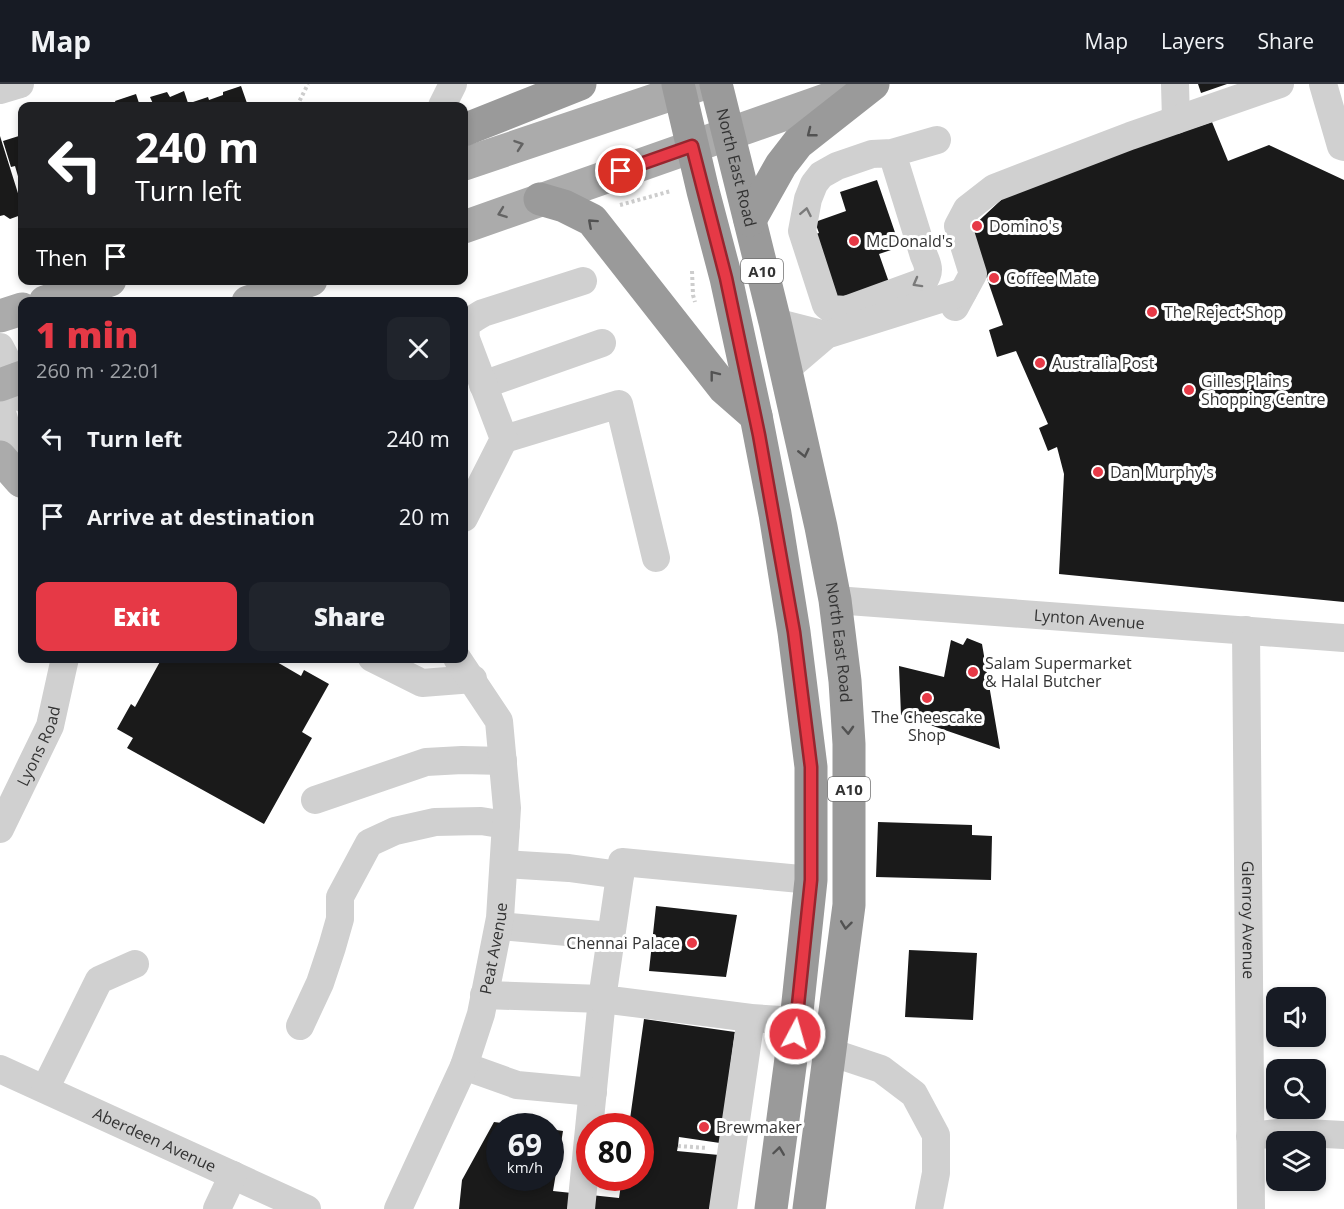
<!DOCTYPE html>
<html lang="en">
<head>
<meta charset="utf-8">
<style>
	:root { --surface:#171b24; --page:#20242c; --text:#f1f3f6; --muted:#9ea1a6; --line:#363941; --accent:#e63946 }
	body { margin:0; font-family:"Open Sans",sans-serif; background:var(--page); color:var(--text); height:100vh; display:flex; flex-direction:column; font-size:22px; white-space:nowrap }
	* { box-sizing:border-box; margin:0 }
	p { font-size:20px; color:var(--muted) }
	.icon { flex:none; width:33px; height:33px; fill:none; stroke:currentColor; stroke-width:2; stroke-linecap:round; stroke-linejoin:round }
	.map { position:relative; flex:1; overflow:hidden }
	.sheet { position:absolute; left:18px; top:213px; width:450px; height:366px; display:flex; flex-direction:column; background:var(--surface); border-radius:12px; box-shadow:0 3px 9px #0003 }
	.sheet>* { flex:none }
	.hud { position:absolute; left:18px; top:18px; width:450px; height:183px; border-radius:12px; box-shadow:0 3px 9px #0003; background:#202124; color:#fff; overflow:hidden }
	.controls { position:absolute; left:1266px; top:903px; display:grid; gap:12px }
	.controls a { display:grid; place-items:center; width:60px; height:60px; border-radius:12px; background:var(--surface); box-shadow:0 3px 9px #0003; font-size:30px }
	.speed { position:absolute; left:486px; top:1029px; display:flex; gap:12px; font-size:30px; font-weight:700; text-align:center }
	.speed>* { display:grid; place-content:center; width:78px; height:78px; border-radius:50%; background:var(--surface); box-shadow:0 3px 9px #0003; line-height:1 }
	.speed small { font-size:15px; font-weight:400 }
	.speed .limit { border:9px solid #d22; background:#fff; color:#111 }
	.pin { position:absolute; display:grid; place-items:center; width:51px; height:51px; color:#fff; margin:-26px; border:3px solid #fff; border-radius:50%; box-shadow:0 2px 6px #0007 }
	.me { position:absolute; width:66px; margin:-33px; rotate:6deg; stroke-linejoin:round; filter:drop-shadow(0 0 4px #0008) }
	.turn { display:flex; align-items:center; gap:21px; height:126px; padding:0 18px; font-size:27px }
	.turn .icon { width:78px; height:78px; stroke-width:2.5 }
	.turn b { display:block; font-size:42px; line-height:51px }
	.then { display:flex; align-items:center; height:57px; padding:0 18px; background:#0003; gap:12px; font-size:22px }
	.round { display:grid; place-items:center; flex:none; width:63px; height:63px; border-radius:12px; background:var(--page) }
	.summary { display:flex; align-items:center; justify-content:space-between; height:102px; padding:0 18px }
	h1 { font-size:36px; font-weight:800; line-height:45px; color:var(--accent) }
	.button { display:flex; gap:12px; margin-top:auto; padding:12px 18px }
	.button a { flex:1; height:69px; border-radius:12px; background:var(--accent); color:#fff; font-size:24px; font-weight:800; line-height:69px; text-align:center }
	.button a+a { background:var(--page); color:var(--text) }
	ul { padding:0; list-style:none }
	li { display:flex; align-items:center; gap:18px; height:78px; padding:0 18px }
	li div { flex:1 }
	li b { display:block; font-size:22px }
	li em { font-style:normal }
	header { display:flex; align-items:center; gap:36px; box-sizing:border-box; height:84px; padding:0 30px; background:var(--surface); border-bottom:2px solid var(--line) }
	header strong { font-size:28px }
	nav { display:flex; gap:33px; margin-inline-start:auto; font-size:21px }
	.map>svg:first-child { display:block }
	.building { fill:#1a1a1a }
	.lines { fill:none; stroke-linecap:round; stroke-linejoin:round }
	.path { stroke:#cdcdcd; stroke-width:4; stroke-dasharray:3 3; stroke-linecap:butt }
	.minor { stroke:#d0d0d0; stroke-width:28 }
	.major { stroke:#ababab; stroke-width:33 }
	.highway { stroke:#9a9a9a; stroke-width:33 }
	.oneway { stroke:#525252 }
	.oneway2 { stroke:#636363 }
	.oneway3 { stroke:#7a7a7a }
	.route-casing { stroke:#96252e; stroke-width:15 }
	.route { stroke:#e63946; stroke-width:10 }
	.poi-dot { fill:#e63946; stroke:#fff; stroke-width:2 }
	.labels { text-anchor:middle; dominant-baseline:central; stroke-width:6; stroke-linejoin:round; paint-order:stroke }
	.shield { fill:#fff; stroke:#707070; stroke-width:1.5 }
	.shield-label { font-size:15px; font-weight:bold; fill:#333 }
	.street-label { font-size:16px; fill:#333; stroke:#fff }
	.poi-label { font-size:16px; fill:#333; stroke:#fff; text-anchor:start }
</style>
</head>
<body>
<header>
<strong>Map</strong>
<nav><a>Map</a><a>Layers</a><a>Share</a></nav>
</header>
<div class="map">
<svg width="1344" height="1125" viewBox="0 0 1344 1125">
	<rect width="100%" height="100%" fill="#fff"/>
	<!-- building -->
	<path class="building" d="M 1198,0 L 1227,0 L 1201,9 Z
		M 241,2 L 248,22 L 195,22 L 193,18 L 208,13 L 209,16 L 223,11 L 223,8 Z
		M 184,7 L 189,22 L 154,22 L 150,13 L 167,8 L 170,13 Z
		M 136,10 L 140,22 L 108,22 L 116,20 L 115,17 Z
		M 1212,38 L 1228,77 L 1269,61 L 1344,96 L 1344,518 L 1059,490 L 1064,390 L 1057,363 L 1048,367 L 1039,344 L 1048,340 L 1016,267 L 997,273 L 989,246 L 1003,241 L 970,145 L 1015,103 Z
		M 22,51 L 22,106 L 15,82 L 11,83 L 3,57 Z
		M 0,52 L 22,122 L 21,131 L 10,135 L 4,131 L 0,132 Z
		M 877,96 L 900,163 L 879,170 L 891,204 L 834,222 L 809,152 L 819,149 L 815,138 L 846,127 L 840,108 Z
		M 967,554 L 982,560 L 1000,665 L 901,631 L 899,582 L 944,593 L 951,556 L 963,561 Z
		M 162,574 L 270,574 L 301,592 L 304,586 L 329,600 L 302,648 L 312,654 L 264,740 L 127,664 L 133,654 L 117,645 L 131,620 L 135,623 Z
		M 878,738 L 972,741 L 972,751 L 992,752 L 991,796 L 876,793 Z
		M 656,822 L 737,831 L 726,893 L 649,887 Z
		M 909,866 L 977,869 L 973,936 L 905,933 Z
		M 644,935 L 735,948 L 720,1059 L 679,1053 L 678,1062 L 677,1067 L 719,1071 L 713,1125 L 459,1125 L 462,1096 L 494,1038 L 517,1041 L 500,1042 L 500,1094 L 550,1094 L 550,1045 L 563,1047 L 553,1107 L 619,1114 L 622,1094 L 640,1094 L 640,1042 L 629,1042 Z"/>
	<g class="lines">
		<!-- path -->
		<path class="path" d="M 297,22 L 308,0
			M 620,121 L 671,107
			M 692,187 L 693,211 L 695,218
			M 678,1062 L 707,1064"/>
		<!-- minor -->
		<g class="minor">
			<path d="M 1175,0 L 1176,36"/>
			<path d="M 1323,0 L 1341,62 L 1344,63"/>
			<path d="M 0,6 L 20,0"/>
			<path d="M 442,22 L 453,0"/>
			<path d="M 892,69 L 924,172 C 929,183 930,188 923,198 L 846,226 L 831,225 L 826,221 L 802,147 L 808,115 L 814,100 L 821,91 L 837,82 L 872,70 L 892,69 L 937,56"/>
			<path d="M 955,223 L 973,190 L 958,142 L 967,125 L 994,104 L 1130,52 L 1280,0"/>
			<path d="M 775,238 L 826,251"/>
			<path d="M 0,263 L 17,295 L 22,314"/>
			<path d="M 785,286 L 826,251 L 963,208"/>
			<path d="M 483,301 L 602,259"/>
			<path d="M 0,321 L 22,400"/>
			<path d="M 504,355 L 619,320 L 656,474"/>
			<path d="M 464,434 L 504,355 L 466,255 C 464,238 470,237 483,229 L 583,197"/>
			<path id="s1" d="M 835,516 L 1344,554"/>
			<path id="s2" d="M 1246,546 L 1251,1125"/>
			<path d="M 372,574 L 422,599 L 473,595"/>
			<path d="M 315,716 L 426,678 L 462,676 L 503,677"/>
			<path id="s3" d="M 0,745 L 50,642 L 65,574"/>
			<path d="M 504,780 L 569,784 L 620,791"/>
			<path d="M 499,842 L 611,852"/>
			<path d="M 484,911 L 602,915 L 581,1125"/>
			<path d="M 796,937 L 751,934 L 602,915 L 622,778 L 811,796"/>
			<path d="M 300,942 L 320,899 L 332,863 L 340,835 L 340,813 L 369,759 L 395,747 L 435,738 L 481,737 L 506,741"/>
			<path d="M 830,968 L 881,985 L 914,1010 L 936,1051 L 936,1089 L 929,1125"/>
			<path d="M 464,982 L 517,1001 L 593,1008"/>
			<path id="s4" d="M 0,985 L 307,1125"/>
			<path d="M 45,1005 L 99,896 L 135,880"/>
			<path d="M 1250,1052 L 1287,1048 L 1344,1051"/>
			<path d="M 217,1125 L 233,1091"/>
			<path id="s5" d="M 398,1125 L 464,982 L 481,930 L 500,834 L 507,724 L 499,637 L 457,574"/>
			<path d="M 723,1125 L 751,934"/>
		</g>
		<!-- major -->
		<path class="major" d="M 464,80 L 702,0
			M 464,143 L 868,1
			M 45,218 L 110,196
			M 248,218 L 311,196
			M 0,232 L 22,225
			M 0,301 L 22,293
			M 0,373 L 21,397"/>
		<!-- highway -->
		<g class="highway">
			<path d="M 678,0 L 703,107 L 726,194 L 756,332 L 775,430 L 794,548 L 811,683 L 811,796 L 796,937 L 771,1125"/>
			<path id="s6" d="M 716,0 L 775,238 L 821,443 L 835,516 L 845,597 L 849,660 L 849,821 L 809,1125"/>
			<path d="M 464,46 L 580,0"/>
			<path d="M 540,115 L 564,122 L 592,136 L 724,304 L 756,332"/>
			<path d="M 750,136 L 781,81 L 798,59 L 873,0"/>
		</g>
	</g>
	<!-- one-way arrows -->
	<defs><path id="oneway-chevron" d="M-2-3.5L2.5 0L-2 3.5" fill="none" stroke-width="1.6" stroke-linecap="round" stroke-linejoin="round" transform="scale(1.5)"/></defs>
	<g class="oneway">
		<use href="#oneway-chevron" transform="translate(811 49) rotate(142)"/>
		<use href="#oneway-chevron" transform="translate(592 139) rotate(-138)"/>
		<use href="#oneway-chevron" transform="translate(714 291) rotate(-128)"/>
		<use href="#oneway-chevron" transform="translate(804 369) rotate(77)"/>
		<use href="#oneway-chevron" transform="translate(848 646) rotate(87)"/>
		<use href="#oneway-chevron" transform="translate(846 841) rotate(97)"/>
		<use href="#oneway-chevron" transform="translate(779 1067) rotate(-82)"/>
	</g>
	<g class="oneway2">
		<use href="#oneway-chevron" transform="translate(519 61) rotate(-19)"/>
		<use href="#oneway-chevron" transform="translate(502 129) rotate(160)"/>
	</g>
	<g class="oneway3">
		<use href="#oneway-chevron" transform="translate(806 128) rotate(-79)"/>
		<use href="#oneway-chevron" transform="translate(917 199) rotate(151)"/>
	</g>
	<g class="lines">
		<defs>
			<path id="route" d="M 621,87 L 692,62 L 726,194 L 759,351 L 794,548 L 808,659 L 811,683 L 811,796 L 795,950"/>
		</defs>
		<!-- route casing -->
		<use href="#route" class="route-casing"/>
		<!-- route -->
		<use href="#route" class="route"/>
	</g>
	<!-- markers -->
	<g class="poi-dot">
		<circle cx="977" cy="142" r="6"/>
		<circle cx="854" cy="157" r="6"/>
		<circle cx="994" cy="194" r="6"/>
		<circle cx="1152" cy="228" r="6"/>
		<circle cx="1040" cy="279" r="6"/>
		<circle cx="1189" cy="306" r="6"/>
		<circle cx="1098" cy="388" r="6"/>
		<circle cx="973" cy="588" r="6"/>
		<circle cx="927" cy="614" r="6"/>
		<circle cx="692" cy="859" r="6"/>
		<circle cx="704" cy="1043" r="6"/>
	</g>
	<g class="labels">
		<!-- shield labels -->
		<g class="shield">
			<rect x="741" y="175" width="42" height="24" rx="4.5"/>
			<rect x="828" y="693" width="42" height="24" rx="4.5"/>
		</g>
		<g class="shield-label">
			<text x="762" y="187">A10</text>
			<text x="849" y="705">A10</text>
		</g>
		<!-- street labels -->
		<g class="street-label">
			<text stroke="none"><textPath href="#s6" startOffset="86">North East Road</textPath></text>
			<text stroke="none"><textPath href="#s1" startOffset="255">Lynton Avenue</textPath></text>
			<text stroke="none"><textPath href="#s6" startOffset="572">North East Road</textPath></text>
			<text stroke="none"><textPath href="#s3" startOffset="92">Lyons Road</textPath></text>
			<text stroke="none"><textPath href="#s2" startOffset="290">Glenroy Avenue</textPath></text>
			<text stroke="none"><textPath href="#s5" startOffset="279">Peat Avenue</textPath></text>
			<text stroke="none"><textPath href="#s4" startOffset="170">Aberdeen Avenue</textPath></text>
		</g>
		<!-- poi labels -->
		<g class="poi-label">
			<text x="989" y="142">Domino's</text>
			<text x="866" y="157">McDonald's</text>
			<text x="1006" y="194">Coffee Mate</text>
			<text x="1164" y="228">The Reject Shop</text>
			<text x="1052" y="279">Australia Post</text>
			<text x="1201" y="297">Gilles Plains<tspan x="1201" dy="18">Shopping Centre</tspan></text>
			<text x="1110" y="388">Dan Murphy's</text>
			<text x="985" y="579">Salam Supermarket<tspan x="985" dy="18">&amp; Halal Butcher</tspan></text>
			<text x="927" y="633" text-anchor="middle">The Cheescake<tspan x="927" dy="18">Shop</tspan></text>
			<text x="680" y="859" text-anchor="end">Chennai Palace</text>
			<text x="716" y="1043">Brewmaker</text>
		</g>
	</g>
</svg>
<div class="controls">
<a><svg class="icon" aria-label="sound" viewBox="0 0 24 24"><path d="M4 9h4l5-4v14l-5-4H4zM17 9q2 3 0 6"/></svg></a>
<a><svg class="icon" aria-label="search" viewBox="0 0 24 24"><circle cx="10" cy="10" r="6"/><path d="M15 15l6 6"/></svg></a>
<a><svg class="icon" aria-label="layers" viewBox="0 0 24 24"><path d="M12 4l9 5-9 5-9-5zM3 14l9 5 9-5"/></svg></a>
</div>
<div class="speed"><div>69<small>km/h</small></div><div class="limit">80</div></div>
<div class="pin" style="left:621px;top:87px;background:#d93025"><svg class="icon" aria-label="arrive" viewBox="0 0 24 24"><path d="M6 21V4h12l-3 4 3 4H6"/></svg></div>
<svg class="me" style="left:795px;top:950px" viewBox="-20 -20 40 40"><circle r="17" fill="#e63946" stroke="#fff" stroke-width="3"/><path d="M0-11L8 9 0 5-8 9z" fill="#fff"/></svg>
<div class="hud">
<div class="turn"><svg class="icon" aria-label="left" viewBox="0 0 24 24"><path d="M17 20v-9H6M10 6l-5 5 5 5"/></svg><div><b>240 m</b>Turn left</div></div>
<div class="then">Then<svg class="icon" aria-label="arrive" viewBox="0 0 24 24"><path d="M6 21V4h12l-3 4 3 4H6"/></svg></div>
</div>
<section class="sheet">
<div class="summary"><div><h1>1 min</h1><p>260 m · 22:01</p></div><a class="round"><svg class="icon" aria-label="close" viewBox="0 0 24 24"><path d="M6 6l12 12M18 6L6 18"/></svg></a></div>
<ul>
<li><svg class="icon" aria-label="left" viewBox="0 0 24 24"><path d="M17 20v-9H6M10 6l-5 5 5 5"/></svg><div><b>Turn left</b></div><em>240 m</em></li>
<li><svg class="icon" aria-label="arrive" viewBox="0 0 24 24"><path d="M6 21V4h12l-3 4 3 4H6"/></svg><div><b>Arrive at destination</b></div><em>20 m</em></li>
</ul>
<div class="button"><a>Exit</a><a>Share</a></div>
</section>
</div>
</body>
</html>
